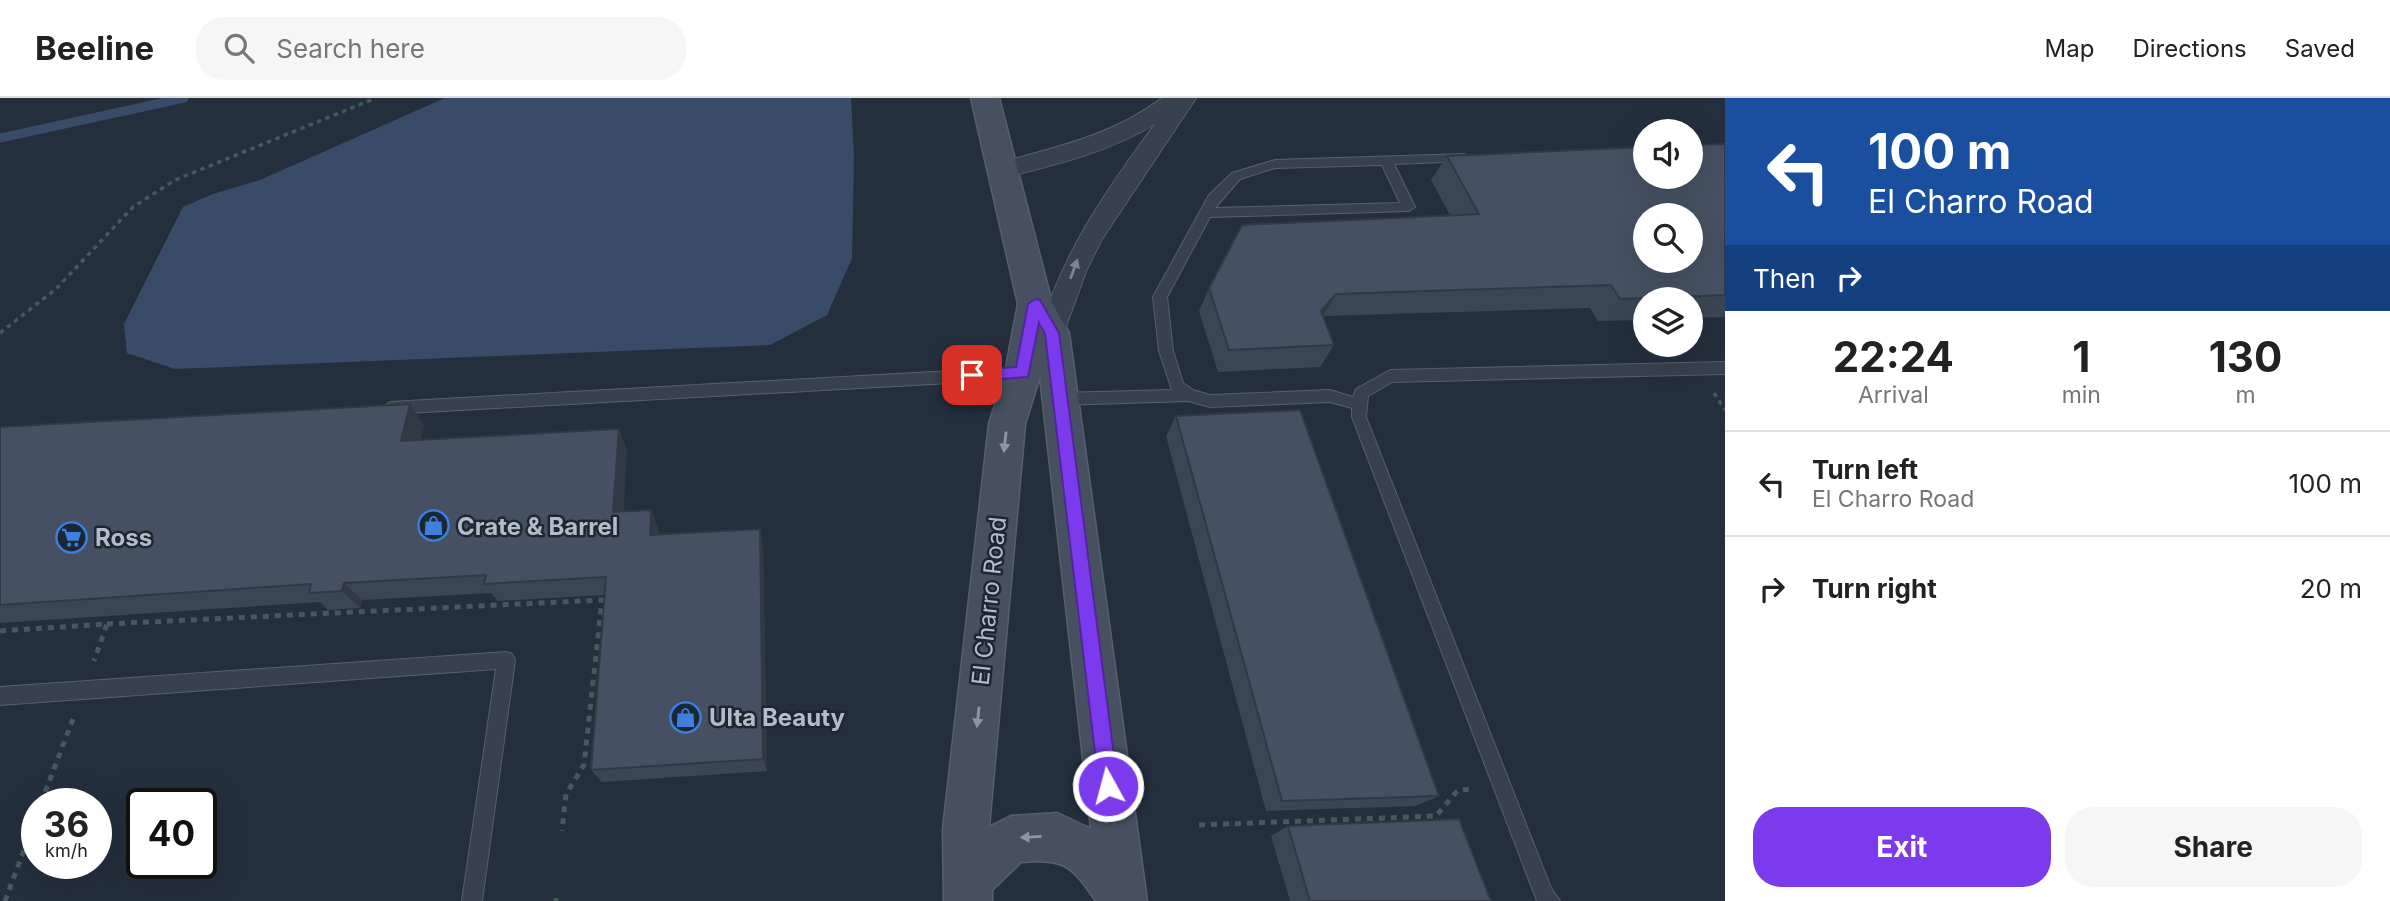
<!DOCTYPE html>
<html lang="en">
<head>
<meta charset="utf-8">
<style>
	:root { --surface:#fff; --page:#f6f6f6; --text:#222; --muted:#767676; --line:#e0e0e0; --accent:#7c3aed }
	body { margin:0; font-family:Inter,sans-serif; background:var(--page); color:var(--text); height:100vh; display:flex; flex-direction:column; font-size:26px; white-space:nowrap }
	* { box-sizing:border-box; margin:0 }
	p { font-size:23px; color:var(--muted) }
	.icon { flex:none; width:38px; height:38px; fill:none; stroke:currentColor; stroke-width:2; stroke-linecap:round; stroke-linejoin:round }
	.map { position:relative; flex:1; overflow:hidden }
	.panel { display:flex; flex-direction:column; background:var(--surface); width:665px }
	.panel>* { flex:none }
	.hud { background:#1a4fa0; color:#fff; overflow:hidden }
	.controls { position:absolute; left:1633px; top:21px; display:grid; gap:14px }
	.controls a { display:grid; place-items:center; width:70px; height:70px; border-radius:50%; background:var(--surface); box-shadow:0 7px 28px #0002; font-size:35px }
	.speed { position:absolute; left:21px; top:690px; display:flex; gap:14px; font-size:35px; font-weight:700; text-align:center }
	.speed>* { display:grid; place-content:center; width:91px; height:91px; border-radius:50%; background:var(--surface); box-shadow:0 7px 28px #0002; line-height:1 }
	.speed small { font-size:18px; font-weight:400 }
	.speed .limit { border:4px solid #111; border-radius:10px; background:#fff; color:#111 }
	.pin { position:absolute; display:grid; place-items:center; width:60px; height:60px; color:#fff; margin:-30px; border-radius:14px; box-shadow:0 4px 10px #0006 }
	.me { position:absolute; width:77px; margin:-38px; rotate:353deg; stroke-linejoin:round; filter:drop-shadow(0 0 5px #0008) }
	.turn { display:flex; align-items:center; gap:24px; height:147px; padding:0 28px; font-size:32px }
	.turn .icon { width:91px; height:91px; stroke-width:2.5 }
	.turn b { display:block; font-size:49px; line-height:60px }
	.then { display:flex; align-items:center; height:66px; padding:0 28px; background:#0003; gap:14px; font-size:26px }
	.eta { display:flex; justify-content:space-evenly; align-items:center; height:119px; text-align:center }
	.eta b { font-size:42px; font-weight:700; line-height:49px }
	.button { display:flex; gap:14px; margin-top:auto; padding:14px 28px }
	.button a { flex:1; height:80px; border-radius:28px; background:var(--accent); color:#fff; font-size:28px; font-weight:700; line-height:80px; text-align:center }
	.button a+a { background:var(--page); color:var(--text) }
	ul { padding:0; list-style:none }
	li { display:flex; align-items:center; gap:21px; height:105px; padding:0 28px; border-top:2px solid var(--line) }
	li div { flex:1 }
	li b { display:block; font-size:26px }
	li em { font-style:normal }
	header { display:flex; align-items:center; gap:42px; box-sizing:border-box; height:98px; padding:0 35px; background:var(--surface); border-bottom:2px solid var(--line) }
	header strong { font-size:33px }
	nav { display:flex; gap:38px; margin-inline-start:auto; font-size:24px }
	.search { width:490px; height:63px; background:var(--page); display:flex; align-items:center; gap:18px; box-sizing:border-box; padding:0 24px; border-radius:28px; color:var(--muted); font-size:26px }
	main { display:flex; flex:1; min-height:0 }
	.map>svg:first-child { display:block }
	.water { fill:#394c67 }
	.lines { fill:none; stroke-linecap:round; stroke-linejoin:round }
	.stream { stroke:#394c67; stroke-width:9 }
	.lane-casing { stroke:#565f6c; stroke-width:2 }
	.street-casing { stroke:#565f6c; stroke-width:2 }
	.secondary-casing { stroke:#565f6c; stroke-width:3 }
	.path-far1 { stroke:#44595c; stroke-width:3.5; stroke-dasharray:4.5 4.5; stroke-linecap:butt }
	.path { stroke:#44595c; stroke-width:5; stroke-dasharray:6 6; stroke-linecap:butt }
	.lane { fill:#38414e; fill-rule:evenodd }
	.street { fill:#38414e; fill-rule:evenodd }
	.secondary { fill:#465061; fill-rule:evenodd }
	.wall { fill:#3b4654 }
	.shaded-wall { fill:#303945 }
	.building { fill:#455162; stroke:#303945; stroke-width:2; fill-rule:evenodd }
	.oneway { fill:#7c8592 }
	.oneway2 { fill:#8e96a5 }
	.route { fill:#7c3aed; stroke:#51269a; stroke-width:2 }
	.labels { text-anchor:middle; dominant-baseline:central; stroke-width:5; stroke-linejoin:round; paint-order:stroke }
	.poi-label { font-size:24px; font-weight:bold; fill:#b4bcc9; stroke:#1d2633; text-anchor:start }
	.street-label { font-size:24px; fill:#b4bcc9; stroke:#1d2633 }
</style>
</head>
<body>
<header>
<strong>Beeline</strong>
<div class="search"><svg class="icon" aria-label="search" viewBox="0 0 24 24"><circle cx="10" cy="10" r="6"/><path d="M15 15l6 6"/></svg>Search here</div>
<nav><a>Map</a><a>Directions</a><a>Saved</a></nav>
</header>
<main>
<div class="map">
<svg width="1725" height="803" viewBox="0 0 1725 803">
	<rect width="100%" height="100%" fill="#242f3e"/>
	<!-- water -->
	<path class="water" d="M 445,0 L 851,0 L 854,59 L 852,160 L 827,217 L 770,247 L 175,271 L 127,255 L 124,226 L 183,109 L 213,96 L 260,82 Z"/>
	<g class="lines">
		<!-- stream -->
		<path class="stream" d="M 0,40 L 184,0"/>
		<defs>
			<path id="lane" d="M 1464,56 L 1470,60 L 1468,63 L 1394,66 L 1415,109 L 1409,113 L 1210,119 L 1167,199 L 1173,253 L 1183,285 L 1193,292 L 1210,297 L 1330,292 L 1353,299 L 1356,291 L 1390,272 L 1725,264 L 1725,276 L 1392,284 L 1368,298 L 1366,319 L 1551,790 L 1560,803 L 1537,803 L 1352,319 L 1352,310 L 1330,304 L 1210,309 L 1188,303 L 1060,307 L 1053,301 L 1060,295 L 1172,292 L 1159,253 L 1153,199 L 1209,97 L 1232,75 L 1275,62 ZM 1382,67 L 1400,105 L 1215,110 L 1240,81 L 1275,70 Z
				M 1023,269 L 1030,275 L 1023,281 L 390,316 L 383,310 L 390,304 Z
				M 506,554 L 512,556 L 515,562 L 482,803 L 462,803 L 496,571 L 0,607 L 0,589 Z"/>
			<path id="street" d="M 1162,0 L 1196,0 L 1102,141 L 1087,171 L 1061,242 L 1052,245 L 1043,242 L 1039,235 C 1062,156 1106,92 1155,26 C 1109,54 1055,67 1003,80 L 995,78 L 991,72 L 995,66 C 1053,50 1112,38 1162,0 Z"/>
			<path id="secondary" d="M 971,0 L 999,0 L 1052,205 L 1069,235 L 1147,803 L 1096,803 C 1071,767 1066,761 1021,764 L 992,792 L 992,803 L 944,803 L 943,731 L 989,326 L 1005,275 L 1018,206 ZM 1040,278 L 1091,731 L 1057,715 L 1011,718 L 989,729 L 1025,326 Z"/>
		</defs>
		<!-- lane casing -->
		<use href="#lane" class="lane-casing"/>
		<!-- street casing -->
		<use href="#street" class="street-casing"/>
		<!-- secondary casing -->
		<use href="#secondary" class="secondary-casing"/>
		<!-- path-far1 -->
		<path class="path-far1" d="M 0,235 L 56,191 L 133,109 L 175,82 L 376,0
			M 1714,295 L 1725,312"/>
		<!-- path -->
		<path class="path" d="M 107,526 L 602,502 L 584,667 L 566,696 L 562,733
			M 0,533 L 107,526 L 94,563
			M 41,705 L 73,621
			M 1199,727 L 1436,718 L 1458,692 L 1473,691
			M 556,800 L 556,803
			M 5,803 L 37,717"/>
		<!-- lane -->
		<use href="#lane" class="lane"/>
		<!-- street -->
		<use href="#street" class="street"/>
		<!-- secondary -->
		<use href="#secondary" class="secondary"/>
	</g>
	<!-- wall -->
	<path class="wall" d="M 1725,46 L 1725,219 L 1690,220 L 1690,201 L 1645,201 L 1645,222 L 1598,223 L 1590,210 L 1323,218 L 1334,247 L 1320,269 L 1218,274 L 1199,213 L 1209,190 L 1450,117 L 1431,82 L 1447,58 Z
		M 1176,318 L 1439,698 L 1416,708 L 1266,713 L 1166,338 Z
		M 424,327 L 420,342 L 619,331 L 627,352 L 623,414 L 651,412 L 658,431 L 658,437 L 760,431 L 763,449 L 767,673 L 602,684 L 591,672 L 605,497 L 498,503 L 491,495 L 362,502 L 360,510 L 328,512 L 320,504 L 0,525 L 0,329 Z
		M 1288,728 L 1491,803 L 1290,803 L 1271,738 Z"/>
	<!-- shaded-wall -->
	<path class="shaded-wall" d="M 1336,196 L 1323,218 L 1321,213 Z
		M 410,306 L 424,327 L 416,364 L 401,343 Z
		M 619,331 L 627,352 L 622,433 L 613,414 Z
		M 651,412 L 658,431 L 657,455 L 650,437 Z
		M 760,431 L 763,449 L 767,673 L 763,661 Z
		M 344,485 L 362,502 L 360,510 L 342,493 Z"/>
	<!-- building -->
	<path class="building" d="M 1725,46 L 1725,197 L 1620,201 L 1611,187 L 1336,196 L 1321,213 L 1334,247 L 1229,252 L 1209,190 L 1242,127 L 1479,116 L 1447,58 L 1645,49 L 1645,79 L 1690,79 L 1690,47 ZM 1645,117 L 1690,117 L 1690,163 L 1645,163 Z
		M 410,306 L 401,343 L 619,331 L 613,414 L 651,412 L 650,437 L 760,431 L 763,661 L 591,672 L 606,479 L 484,486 L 486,477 L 344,485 L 342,493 L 309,495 L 311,486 L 0,507 L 0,329 Z
		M 1300,312 L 1439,698 L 1282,703 L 1176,318 Z
		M 1459,721 L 1491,803 L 1310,803 L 1288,728 Z"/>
	<!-- one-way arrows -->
	<defs><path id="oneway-solid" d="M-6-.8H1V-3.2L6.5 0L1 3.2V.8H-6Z" transform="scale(1.75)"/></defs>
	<use class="oneway" href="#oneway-solid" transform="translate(1074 171) rotate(-70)"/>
	<g class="oneway2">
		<use href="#oneway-solid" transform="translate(1005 344) rotate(96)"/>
		<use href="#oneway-solid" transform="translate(978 619) rotate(96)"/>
		<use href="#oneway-solid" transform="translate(1031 739) rotate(177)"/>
	</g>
	<!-- route -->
	<path class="route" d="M 1035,201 L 1040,202 L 1059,235 L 1118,688 L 1115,695 L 1108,698 L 1102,695 L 1099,688 L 1045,236 L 1039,225 L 1028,279 L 972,283 L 965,277 L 972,272 L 1016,269 L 1028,206 Z"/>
	<!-- icons -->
	<defs>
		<symbol id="shop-ring" viewBox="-11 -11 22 22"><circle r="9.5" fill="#1d2633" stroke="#3f7fe0" stroke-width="1.5"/><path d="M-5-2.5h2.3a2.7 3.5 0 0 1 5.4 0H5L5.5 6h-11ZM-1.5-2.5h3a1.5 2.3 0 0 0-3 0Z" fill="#3f7fe0"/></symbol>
		<symbol id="supermarket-ring" viewBox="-11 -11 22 22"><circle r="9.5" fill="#1d2633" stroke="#3f7fe0" stroke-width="1.5"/><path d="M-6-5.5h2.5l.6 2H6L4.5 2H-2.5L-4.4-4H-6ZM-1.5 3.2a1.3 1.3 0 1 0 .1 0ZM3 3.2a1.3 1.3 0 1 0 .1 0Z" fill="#3f7fe0"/></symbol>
	</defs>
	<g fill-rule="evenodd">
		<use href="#shop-ring" x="416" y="410" width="35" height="35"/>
		<use href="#supermarket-ring" x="54" y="422" width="35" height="35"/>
		<use href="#shop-ring" x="668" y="602" width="35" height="35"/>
	</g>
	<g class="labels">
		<!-- poi labels -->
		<g class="poi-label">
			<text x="457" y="428">Crate &amp; Barrel</text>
			<text x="95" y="439">Ross</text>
			<text x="709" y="619">Ulta Beauty</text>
		</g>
		<!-- street labels -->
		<g class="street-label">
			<text transform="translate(989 503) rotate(-84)">El Charro Road</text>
		</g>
	</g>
</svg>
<div class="controls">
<a><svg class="icon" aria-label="sound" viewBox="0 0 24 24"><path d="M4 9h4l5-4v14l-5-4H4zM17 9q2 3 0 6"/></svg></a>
<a><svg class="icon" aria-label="search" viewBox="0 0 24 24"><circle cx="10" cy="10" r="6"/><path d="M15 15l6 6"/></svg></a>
<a><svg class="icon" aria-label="layers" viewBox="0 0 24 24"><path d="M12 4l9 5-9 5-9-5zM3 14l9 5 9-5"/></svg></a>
</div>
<div class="speed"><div>36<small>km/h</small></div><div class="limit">40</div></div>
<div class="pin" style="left:972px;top:277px;background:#d93025"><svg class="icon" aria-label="arrive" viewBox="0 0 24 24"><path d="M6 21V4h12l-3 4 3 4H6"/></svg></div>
<svg class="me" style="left:1108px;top:688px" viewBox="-20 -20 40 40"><circle r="17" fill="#7c3aed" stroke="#fff" stroke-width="3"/><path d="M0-11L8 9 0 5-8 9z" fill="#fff"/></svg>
</div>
<section class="panel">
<div class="hud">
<div class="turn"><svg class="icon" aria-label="left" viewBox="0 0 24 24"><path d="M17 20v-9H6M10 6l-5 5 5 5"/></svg><div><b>100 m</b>El Charro Road</div></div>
<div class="then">Then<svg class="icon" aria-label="right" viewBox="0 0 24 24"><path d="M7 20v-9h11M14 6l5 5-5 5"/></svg></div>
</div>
<div class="eta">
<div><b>22:24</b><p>Arrival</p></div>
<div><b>1</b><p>min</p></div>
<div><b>130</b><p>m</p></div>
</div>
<ul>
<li><svg class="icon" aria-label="left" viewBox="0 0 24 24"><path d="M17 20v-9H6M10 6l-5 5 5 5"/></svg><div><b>Turn left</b><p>El Charro Road</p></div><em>100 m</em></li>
<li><svg class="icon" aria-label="right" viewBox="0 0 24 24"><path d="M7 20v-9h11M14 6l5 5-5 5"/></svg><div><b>Turn right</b></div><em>20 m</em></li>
</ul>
<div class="button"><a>Exit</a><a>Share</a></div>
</section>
</main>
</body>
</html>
